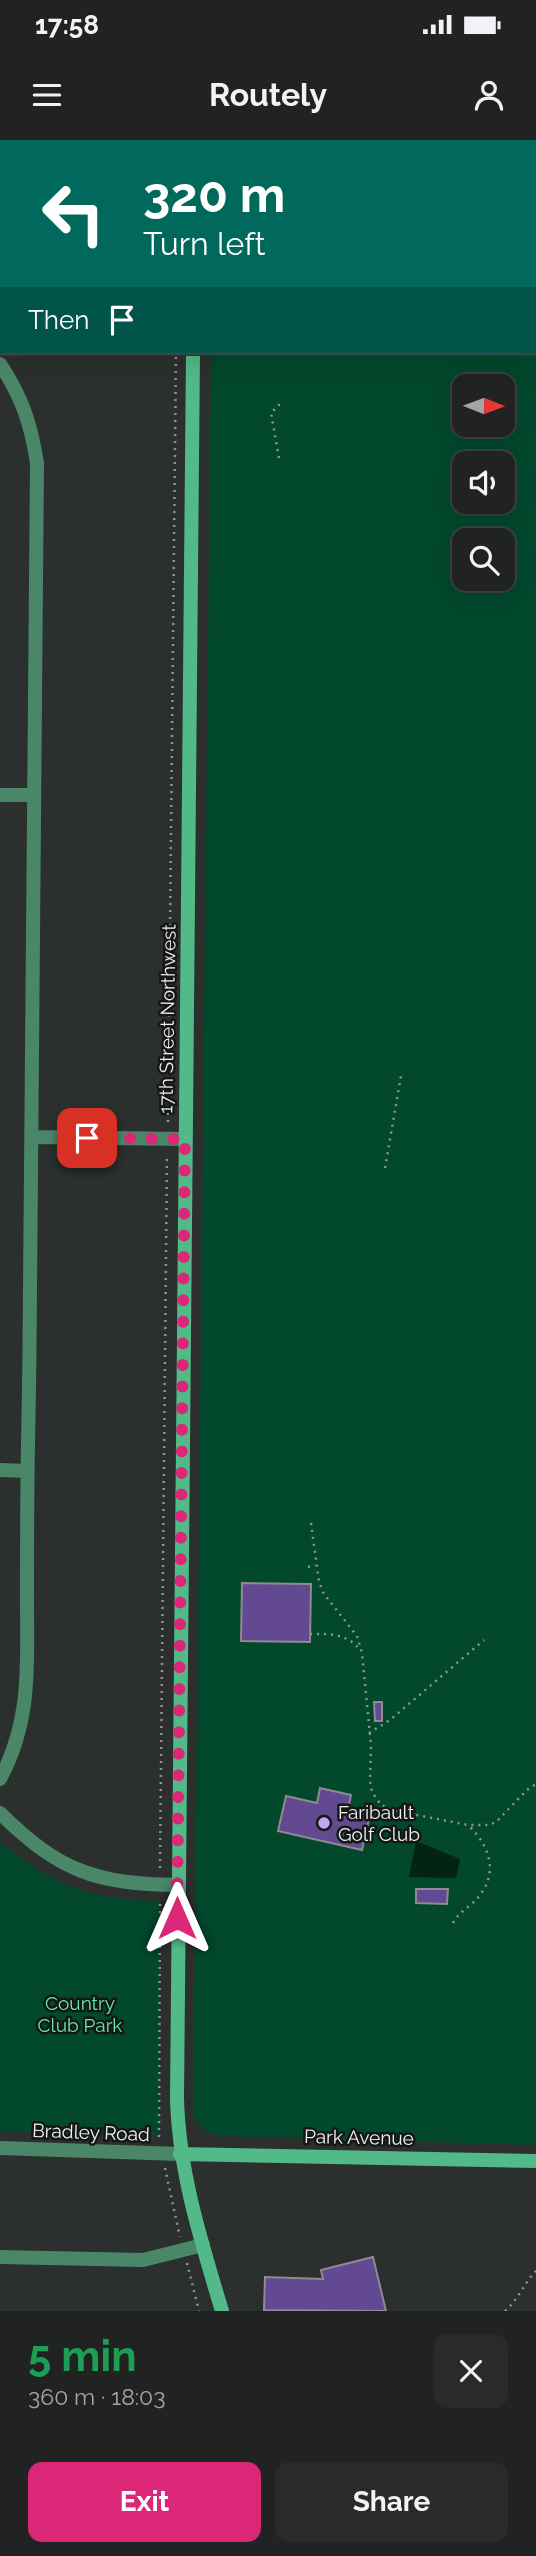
<!DOCTYPE html>
<html lang="en">
<head>
<meta charset="utf-8">
<style>
	:root { --surface:#202322; --page:#282b2a; --text:#f1f3f6; --muted:#a2a4a5; --line:#3d4040; --accent:#db2777 }
	body { margin:0; font-family:Raleway,sans-serif; background:var(--page); color:var(--text); height:100vh; display:flex; flex-direction:column; font-size:26px; white-space:nowrap }
	* { box-sizing:border-box; margin:0 }
	p { font-size:23px; color:var(--muted) }
	.icon { flex:none; width:38px; height:38px; fill:none; stroke:currentColor; stroke-width:2; stroke-linecap:round; stroke-linejoin:round }
	.map { position:relative; height:2171px; overflow:hidden }
	.details { display:flex; flex-direction:column; background:var(--surface); flex:1 }
	.details>* { flex:none }
	.top-card { position:absolute; left:0px; top:0px; width:537px; height:214px; box-shadow:0 7px 28px #0002,0 0 0 2px var(--line); background:#00695c; color:#fff; overflow:hidden }
	.needle { width:46px; rotate:91deg }
	.controls { position:absolute; left:452px; top:234px; display:grid; gap:14px }
	.controls a { display:grid; place-items:center; width:63px; height:63px; border-radius:14px; background:var(--surface); box-shadow:0 7px 28px #0002,0 0 0 2px var(--line); font-size:35px }
	.pin { position:absolute; display:grid; place-items:center; width:60px; height:60px; color:#fff; margin:-30px; border-radius:14px; box-shadow:0 4px 10px #0006 }
	.me { position:absolute; width:77px; margin:-38px; rotate:0deg; stroke-linejoin:round; filter:drop-shadow(0 0 5px #0008) }
	.turn { display:flex; align-items:center; gap:24px; height:147px; padding:0 28px; font-size:32px }
	.turn .icon { width:91px; height:91px; stroke-width:2.5 }
	.turn b { display:block; font-size:49px; line-height:60px }
	.then { display:flex; align-items:center; height:66px; padding:0 28px; background:#0003; gap:14px; font-size:26px }
	.round { display:grid; place-items:center; flex:none; width:74px; height:74px; border-radius:14px; background:var(--page) }
	.summary { display:flex; align-items:center; justify-content:space-between; height:119px; padding:0 28px }
	h1 { font-size:42px; font-weight:700; line-height:52px; color:#1e9e55 }
	.cta { display:flex; gap:14px; margin-top:auto; padding:14px 28px }
	.cta a { flex:1; height:80px; border-radius:14px; background:var(--accent); color:#fff; font-size:28px; font-weight:700; line-height:80px; text-align:center }
	.cta a+a { background:var(--page); color:var(--text) }
	.status { display:flex; justify-content:space-between; align-items:center; height:49px; padding:0 35px; background:var(--surface); direction:ltr }
	.status svg { height:19px; fill:currentColor }
	header { display:flex; justify-content:space-between; align-items:center; height:91px; padding:0 28px; background:var(--surface); font-size:32px; font-weight:700 }
	.map>svg:first-child { display:block }
	.green { fill:#01482d; fill-rule:evenodd }
	.water { fill:#032314 }
	.building { fill:#634892; stroke:#8d8c90; stroke-width:2 }
	.lines { fill:none; stroke-linecap:round; stroke-linejoin:round }
	.path { stroke:#909492; stroke-width:2.5; stroke-dasharray:2 5; stroke-linecap:butt }
	.street { stroke:#4a8768; stroke-width:14 }
	.secondary { stroke:#52ba88; stroke-width:14 }
	.route { stroke:#db2777; stroke-width:12; stroke-dasharray:0 21.6 }
	.poi-dot { fill:#c1a8f3; stroke:#151716; stroke-width:2.5 }
	.labels { text-anchor:middle; dominant-baseline:central; stroke-width:5; stroke-linejoin:round; paint-order:stroke }
	.street-label { font-size:19px; fill:#eef1ef; stroke:#151716 }
	.poi-label { font-size:19px; fill:#eef1ef; stroke:#151716; text-anchor:start }
	.park-label { font-size:19px; fill:#64eaab; stroke:#151716 }
</style>
</head>
<body>
<div class="status"><b>17:58</b><svg viewBox="0 0 49 12"><path d="M0 12V9h3v3zM5 12V6h3v6zM10 12V3h3v9zM15 12V0h3v12zM26 1h20v11H26zM47 4h2v5h-2z"/></svg></div>
<header><svg class="icon" aria-label="menu" viewBox="0 0 24 24"><path d="M4 6h16M4 12h16M4 18h16"/></svg>Routely<svg class="icon" aria-label="person" viewBox="0 0 24 24"><circle cx="12" cy="8" r="4"/><path d="M4 21q1-7 8-7t8 7"/></svg></header>
<div class="map">
<svg width="536" height="2171" viewBox="0 0 536 2171">
	<rect width="100%" height="100%" fill="#2b2f2d"/>
	<!-- green -->
	<path class="green" d="M 536,29 L 536,2005 L 218,1996 C 206,1991 199,1987 193,1975 L 211,212 L 536,212 ZM 464,247 L 502,247 L 502,285 L 464,285 ZM 464,324 L 502,324 L 502,362 L 464,362 ZM 464,401 L 502,401 L 502,439 L 464,439 Z
		M 0,1702 C 55,1746 89,1760 160,1761 L 159,1995 L 0,1991 Z"/>
	<!-- water -->
	<path class="water" d="M 416,1701 L 460,1719 L 456,1738 L 409,1737 Z"/>
	<!-- building -->
	<path class="building" d="M 242,1443 L 311,1444 L 310,1502 L 241,1501 Z
		M 374,1562 L 382,1562 L 382,1581 L 375,1581 Z
		M 320,1648 L 351,1655 L 348,1670 L 370,1675 L 362,1710 L 278,1691 L 286,1656 L 317,1663 Z
		M 416,1749 L 448,1749 L 447,1764 L 416,1763 Z
		M 373,2117 L 386,2171 L 264,2170 L 265,2137 L 323,2139 L 321,2130 Z"/>
	<g class="lines">
		<!-- path -->
		<path class="path" d="M 0,11 L 2,12
			M 279,318 L 271,273 L 281,263
			M 168,982 L 176,212
			M 385,1028 L 401,936
			M 311,1383 L 319,1442 L 324,1454 L 357,1496 L 362,1513 L 371,1605 L 370,1641 L 372,1652 L 381,1665 L 396,1671 L 468,1685 L 489,1685 L 496,1682 L 527,1650 L 536,1644
			M 308,1427 L 315,1425
			M 310,1494 C 330,1494 347,1493 360,1510
			M 369,1593 L 390,1580 L 484,1500
			M 160,1728 L 167,1014
			M 453,1783 C 460,1770 472,1766 480,1755 C 499,1730 488,1704 468,1685
			M 159,1997 L 160,1759
			M 165,2028 L 180,2097
			M 187,2123 L 199,2171
			M 505,2171 C 518,2160 524,2143 536,2131"/>
		<!-- street -->
		<path class="street" d="M 0,224 C 22,257 31,284 37,323 C 34,651 34,978 28,1305 C 27,1356 27,1407 27,1458 C 27,1523 32,1580 0,1639
			M 0,655 L 34,655
			M 34,997 L 185,999
			M 0,1330 L 27,1331
			M 0,1673 C 59,1731 95,1744 178,1745
			M 0,2008 L 180,2014
			M 0,2117 L 143,2120 L 203,2105"/>
		<!-- secondary -->
		<path class="secondary" d="M 364,0 L 411,2
			M 194,2 L 194,0
			M 193,212 L 177,1959 C 179,2032 201,2101 222,2171
			M 180,2014 L 536,2021"/>
	</g>
	<g class="lines">
		<!-- route -->
		<path class="route" d="M 87,998 L 185,999 L 177,1778"/>
	</g>
	<!-- markers -->
	<circle class="poi-dot" cx="324" cy="1683" r="7"/>
	<g class="labels">
		<!-- street labels -->
		<g class="street-label">
			<text transform="translate(167 879) rotate(-89)">17th Street Northwest</text>
			<text transform="translate(91 1992) rotate(2)">Bradley Road</text>
			<text transform="translate(359 1997) rotate(1)">Park Avenue</text>
		</g>
		<!-- poi labels -->
		<g class="poi-label">
			<text x="338" y="1672">Faribault<tspan x="338" dy="22">Golf Club</tspan></text>
		</g>
		<!-- park labels -->
		<g class="park-label">
			<text x="80" y="1863">Country<tspan x="80" dy="22">Club Park</tspan></text>
		</g>
	</g>
</svg>
<div class="controls">
<a><svg class="needle" viewBox="-14 -14 28 28"><path d="M0-13l5 13h-10z" fill="#e53935"/><path d="M0 13l5-13h-10z" fill="#a2a4a5"/></svg></a>
<a><svg class="icon" aria-label="sound" viewBox="0 0 24 24"><path d="M4 9h4l5-4v14l-5-4H4zM17 9q2 3 0 6"/></svg></a>
<a><svg class="icon" aria-label="search" viewBox="0 0 24 24"><circle cx="10" cy="10" r="6"/><path d="M15 15l6 6"/></svg></a>
</div>
<div class="pin" style="left:87px;top:998px;background:#d93025"><svg class="icon" aria-label="arrive" viewBox="0 0 24 24"><path d="M6 21V4h12l-3 4 3 4H6"/></svg></div>
<svg class="me" style="left:177px;top:1778px" viewBox="-20 -20 40 40"><path d="M0-17L14 15 0 8-14 15z" fill="#db2777" stroke="#fff" stroke-width="4"/></svg>
<div class="top-card">
<div class="turn"><svg class="icon" aria-label="left" viewBox="0 0 24 24"><path d="M17 20v-9H6M10 6l-5 5 5 5"/></svg><div><b>320 m</b>Turn left</div></div>
<div class="then">Then<svg class="icon" aria-label="arrive" viewBox="0 0 24 24"><path d="M6 21V4h12l-3 4 3 4H6"/></svg></div>
</div>
</div>
<section class="details">
<div class="summary"><div><h1>5 min</h1><p>360 m · 18:03</p></div><a class="round"><svg class="icon" aria-label="close" viewBox="0 0 24 24"><path d="M6 6l12 12M18 6L6 18"/></svg></a></div>
<div class="cta"><a>Exit</a><a>Share</a></div>
</section>
</body>
</html>
